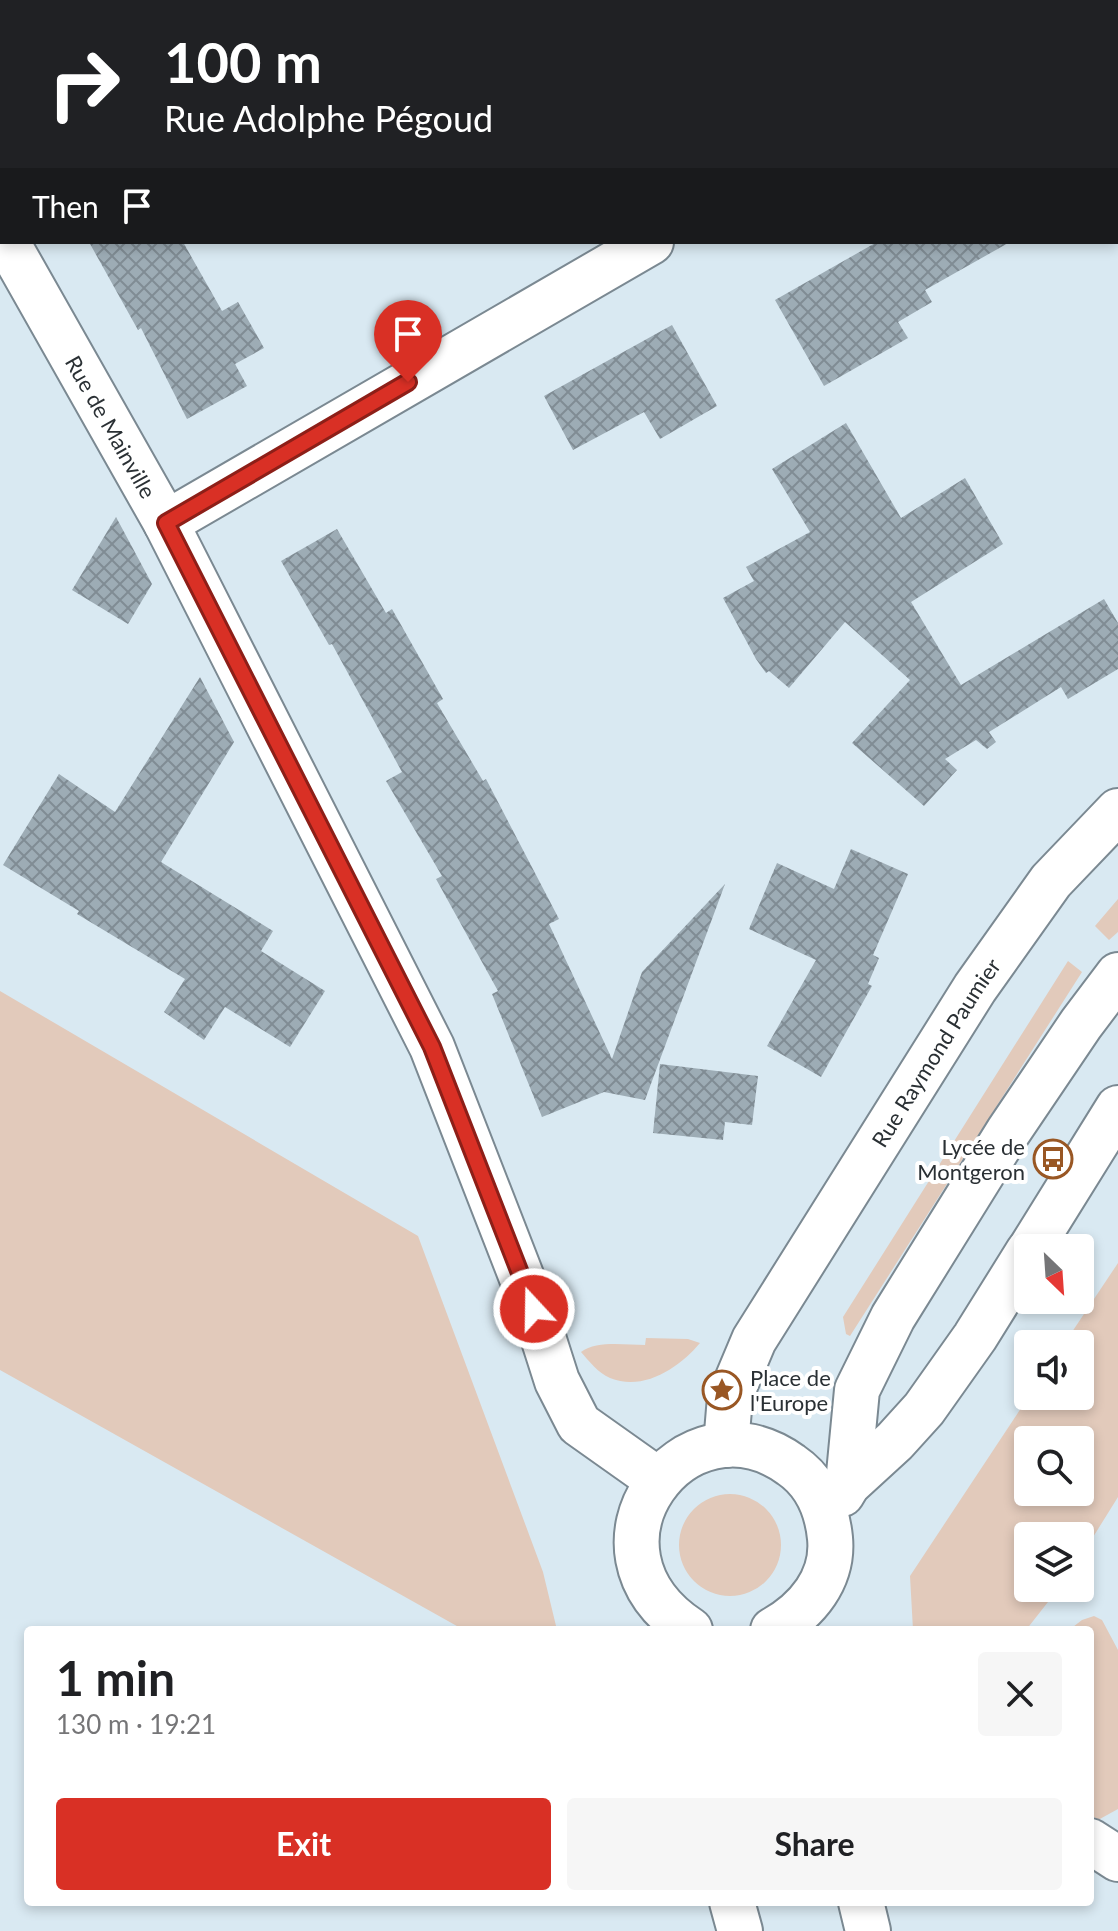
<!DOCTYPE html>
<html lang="en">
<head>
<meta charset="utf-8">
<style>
	:root { --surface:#fff; --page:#f6f6f6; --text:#202124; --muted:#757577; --accent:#d93025 }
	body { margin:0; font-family:Lato,sans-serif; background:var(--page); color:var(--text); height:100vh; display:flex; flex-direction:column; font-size:30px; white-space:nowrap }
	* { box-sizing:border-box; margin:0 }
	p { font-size:26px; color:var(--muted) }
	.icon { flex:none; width:44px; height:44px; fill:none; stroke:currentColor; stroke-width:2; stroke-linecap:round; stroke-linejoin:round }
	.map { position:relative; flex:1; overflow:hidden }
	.drawer { position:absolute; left:24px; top:1626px; width:1070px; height:280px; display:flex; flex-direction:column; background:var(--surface); border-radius:8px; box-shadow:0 4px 12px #0003 }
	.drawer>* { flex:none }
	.hud { position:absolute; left:0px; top:0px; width:1118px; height:244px; box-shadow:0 4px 12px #0003; background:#202124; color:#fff; overflow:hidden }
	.needle { width:52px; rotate:155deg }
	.fabs { position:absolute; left:1014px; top:1234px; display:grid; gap:16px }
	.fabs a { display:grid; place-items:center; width:80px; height:80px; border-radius:8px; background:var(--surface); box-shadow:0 4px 12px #0003; font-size:40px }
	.pin { position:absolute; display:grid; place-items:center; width:68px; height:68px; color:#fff; margin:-82px -34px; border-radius:50% 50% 50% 0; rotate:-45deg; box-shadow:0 0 8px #0007 }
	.pin .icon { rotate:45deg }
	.me { position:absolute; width:88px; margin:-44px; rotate:339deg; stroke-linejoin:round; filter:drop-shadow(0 0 6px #0008) }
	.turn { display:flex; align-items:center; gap:28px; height:168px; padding:0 32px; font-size:36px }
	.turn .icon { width:104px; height:104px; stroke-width:2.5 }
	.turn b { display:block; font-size:56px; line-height:68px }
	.then { display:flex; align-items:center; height:76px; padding:0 32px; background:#0003; gap:16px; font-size:30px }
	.round { display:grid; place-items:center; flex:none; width:84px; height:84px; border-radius:8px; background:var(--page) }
	.head { display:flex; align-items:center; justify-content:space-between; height:136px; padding:0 32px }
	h1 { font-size:48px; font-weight:700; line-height:60px }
	.button { display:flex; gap:16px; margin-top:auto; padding:16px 32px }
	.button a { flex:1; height:92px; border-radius:8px; background:var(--accent); color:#fff; font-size:32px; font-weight:700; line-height:92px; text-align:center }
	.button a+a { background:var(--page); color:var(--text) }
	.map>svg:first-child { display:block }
	.grass { fill:#e2cabb; fill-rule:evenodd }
	.building { fill:url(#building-cross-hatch) }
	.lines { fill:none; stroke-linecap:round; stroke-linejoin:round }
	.minor-casing { stroke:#7b8992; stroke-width:48 }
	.minor { stroke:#fff; stroke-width:44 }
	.route-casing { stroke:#8d1f18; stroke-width:20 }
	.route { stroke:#d93025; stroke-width:14 }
	.labels { text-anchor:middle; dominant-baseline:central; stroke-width:8; stroke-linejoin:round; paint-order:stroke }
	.street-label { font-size:22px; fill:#2a3034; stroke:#fff }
	.poi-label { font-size:22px; fill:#2a3034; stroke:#fff; text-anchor:end }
</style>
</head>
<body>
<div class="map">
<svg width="1118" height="1931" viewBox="0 0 1118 1931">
	<defs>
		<pattern id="building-cross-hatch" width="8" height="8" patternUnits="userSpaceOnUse" patternTransform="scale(2)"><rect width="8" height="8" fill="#9dacb5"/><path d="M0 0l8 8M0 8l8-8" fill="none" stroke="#808c94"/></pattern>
	</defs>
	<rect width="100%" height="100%" fill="#d9e9f2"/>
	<!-- grass -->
	<path class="grass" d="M 1118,899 L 1118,932 L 1109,940 L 1095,926 Z
		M 1068,961 L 1082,972 L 850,1336 L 846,1334 L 843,1317 Z
		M 0,991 L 418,1236 L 543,1572 L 557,1630 L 464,1630 L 0,1370 Z
		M 1118,1263 L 1118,1497 L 1080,1558 L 1080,1536 L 1028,1536 L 1028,1588 L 1059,1588 L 1026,1630 L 913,1630 L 910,1576 L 1029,1396 L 1080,1396 L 1080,1344 L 1064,1344 ZM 1080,1440 L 1080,1492 L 1028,1492 L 1028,1440 Z
		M 646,1338 L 688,1339 L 700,1343 C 680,1367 644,1392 610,1378 C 598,1373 589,1361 581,1352 C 597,1340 626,1345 645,1345 Z
		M679 1545a51 51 0 1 1 102 0a51 51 0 1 1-102 0Z
		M 1094,1616 L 1102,1620 L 1118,1650 L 1118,1809 L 1098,1820 L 1090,1814 L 1090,1630 L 1069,1630 L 1082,1620 Z"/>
	<!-- building -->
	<path class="building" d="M 89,242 L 183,242 L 222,311 L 238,302 L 264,348 L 235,364 L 247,386 L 187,419 L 141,328 L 138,330 Z
		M 877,242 L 1010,242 L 925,290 L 932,302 L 898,322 L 908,338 L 824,386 L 775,300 Z
		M 672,325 L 717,406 L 660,439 L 644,412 L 573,450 L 544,396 Z
		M 846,423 L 901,518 L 965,478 L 1003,544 L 911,602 L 961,685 L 1104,599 L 1118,623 L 1118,669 L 1068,699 L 1061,687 L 989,732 L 996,742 L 987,749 L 976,740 L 945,759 L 957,770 L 924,806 L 852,743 L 910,680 L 845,622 L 789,688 L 769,671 L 766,673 L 756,659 L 723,598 L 754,581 L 746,567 L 810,532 L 772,469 Z
		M 116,517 L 152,584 L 128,624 L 72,590 Z
		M 337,529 L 386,613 L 392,609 L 443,699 L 437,703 L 483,781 L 486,779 L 559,919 L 549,924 L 612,1059 L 642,972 L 725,884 L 645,1100 L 604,1092 L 542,1117 L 492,994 L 498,991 L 436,879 L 442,876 L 386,781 L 402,772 L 332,644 L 329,645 L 281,561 Z
		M 200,677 L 234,742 L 161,862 L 273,931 L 261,951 L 325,991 L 290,1047 L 225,1007 L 204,1040 L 164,1012 L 185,979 L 77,914 L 79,911 L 3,865 L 59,774 L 115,812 Z
		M 851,849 L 908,874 L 873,955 L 879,958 L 868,984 L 872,986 L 821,1077 L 767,1046 L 816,960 L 749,929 L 777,863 L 834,889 Z
		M 660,1064 L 758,1076 L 752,1125 L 725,1122 L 723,1140 L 653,1133 Z"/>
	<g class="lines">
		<defs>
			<g id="minor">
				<path d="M 1066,2 L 1069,0"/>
				<path id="s1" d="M 7,242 L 166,523 L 432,1047 L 534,1309 L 557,1381 L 579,1424 L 658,1480"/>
				<path d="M 166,523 L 651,242"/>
				<path d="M 1031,1248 L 1118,1108"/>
				<path id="s2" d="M 726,1445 L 730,1397 L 754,1340 L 975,988 L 1051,881 L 1118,811"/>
				<path d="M 848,1484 L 857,1390 L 893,1317 L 1008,1132 L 1081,1024 L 1118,975"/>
				<path d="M 842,1494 L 848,1484 L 895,1441 L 924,1409 L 975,1337 L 1028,1252"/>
				<path d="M 690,1630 C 565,1548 685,1388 791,1465 C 816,1482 827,1508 830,1538 C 834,1579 807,1611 773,1630"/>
				<path d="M 1090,1841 L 1118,1859"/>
				<path d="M 732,1902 L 740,1931"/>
				<path d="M 861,1902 L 868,1931"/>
			</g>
		</defs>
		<!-- minor casing -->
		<use href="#minor" class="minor-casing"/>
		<!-- minor -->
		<use href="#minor" class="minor"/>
	</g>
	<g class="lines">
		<defs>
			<path id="route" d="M 408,382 L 166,523 L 432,1047 L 534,1309"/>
		</defs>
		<!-- route casing -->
		<use href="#route" class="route-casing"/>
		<!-- route -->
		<use href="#route" class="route"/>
	</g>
	<!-- icons -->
	<defs>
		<symbol id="bus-ring" viewBox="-11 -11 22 22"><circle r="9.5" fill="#fff" stroke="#995724" stroke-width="1.5"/><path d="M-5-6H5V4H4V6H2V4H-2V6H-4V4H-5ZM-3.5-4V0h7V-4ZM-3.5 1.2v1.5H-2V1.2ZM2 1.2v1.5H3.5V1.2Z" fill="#995724"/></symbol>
		<symbol id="sight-ring" viewBox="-11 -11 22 22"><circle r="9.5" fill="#fff" stroke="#995724" stroke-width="1.5"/><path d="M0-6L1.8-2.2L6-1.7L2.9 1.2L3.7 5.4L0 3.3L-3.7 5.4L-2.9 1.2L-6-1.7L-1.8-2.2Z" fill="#995724"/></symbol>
	</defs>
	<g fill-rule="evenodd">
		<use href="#bus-ring" x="1031" y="1137" width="44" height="44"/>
		<use href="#sight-ring" x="700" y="1368" width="44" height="44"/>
	</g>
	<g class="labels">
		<!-- street labels -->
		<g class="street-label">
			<text stroke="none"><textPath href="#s1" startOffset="212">Rue de Mainville</textPath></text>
			<text stroke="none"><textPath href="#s2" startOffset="450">Rue Raymond Paumier</textPath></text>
		</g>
		<!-- poi labels -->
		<g class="poi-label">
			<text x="1025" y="1146">Lycée de<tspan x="1025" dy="25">Montgeron</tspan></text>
			<text x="750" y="1377" text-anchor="start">Place de<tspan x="750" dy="25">l'Europe</tspan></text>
		</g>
	</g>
</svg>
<div class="fabs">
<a><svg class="needle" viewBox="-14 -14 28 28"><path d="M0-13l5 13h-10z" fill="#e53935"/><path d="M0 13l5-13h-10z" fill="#757577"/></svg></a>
<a><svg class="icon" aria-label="sound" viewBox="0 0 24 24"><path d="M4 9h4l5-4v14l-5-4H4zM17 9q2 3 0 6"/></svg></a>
<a><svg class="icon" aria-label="search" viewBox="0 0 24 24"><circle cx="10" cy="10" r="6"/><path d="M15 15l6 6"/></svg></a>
<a><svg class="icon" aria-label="layers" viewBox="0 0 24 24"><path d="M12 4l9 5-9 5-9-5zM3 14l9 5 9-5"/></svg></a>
</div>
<div class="pin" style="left:408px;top:382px;background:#d93025"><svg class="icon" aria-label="arrive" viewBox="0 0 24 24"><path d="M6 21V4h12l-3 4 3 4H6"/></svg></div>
<svg class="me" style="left:534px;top:1309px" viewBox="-20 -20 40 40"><circle r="17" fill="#d93025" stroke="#fff" stroke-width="3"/><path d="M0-11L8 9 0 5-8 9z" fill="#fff"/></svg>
<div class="hud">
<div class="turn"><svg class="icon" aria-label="right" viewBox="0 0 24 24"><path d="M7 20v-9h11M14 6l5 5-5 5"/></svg><div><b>100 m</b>Rue Adolphe Pégoud</div></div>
<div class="then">Then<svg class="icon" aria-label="arrive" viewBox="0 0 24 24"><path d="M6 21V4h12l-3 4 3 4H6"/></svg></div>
</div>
<section class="drawer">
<div class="head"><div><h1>1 min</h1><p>130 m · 19:21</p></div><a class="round"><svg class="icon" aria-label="close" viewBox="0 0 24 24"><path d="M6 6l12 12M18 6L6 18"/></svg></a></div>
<div class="button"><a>Exit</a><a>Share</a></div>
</section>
</div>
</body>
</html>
